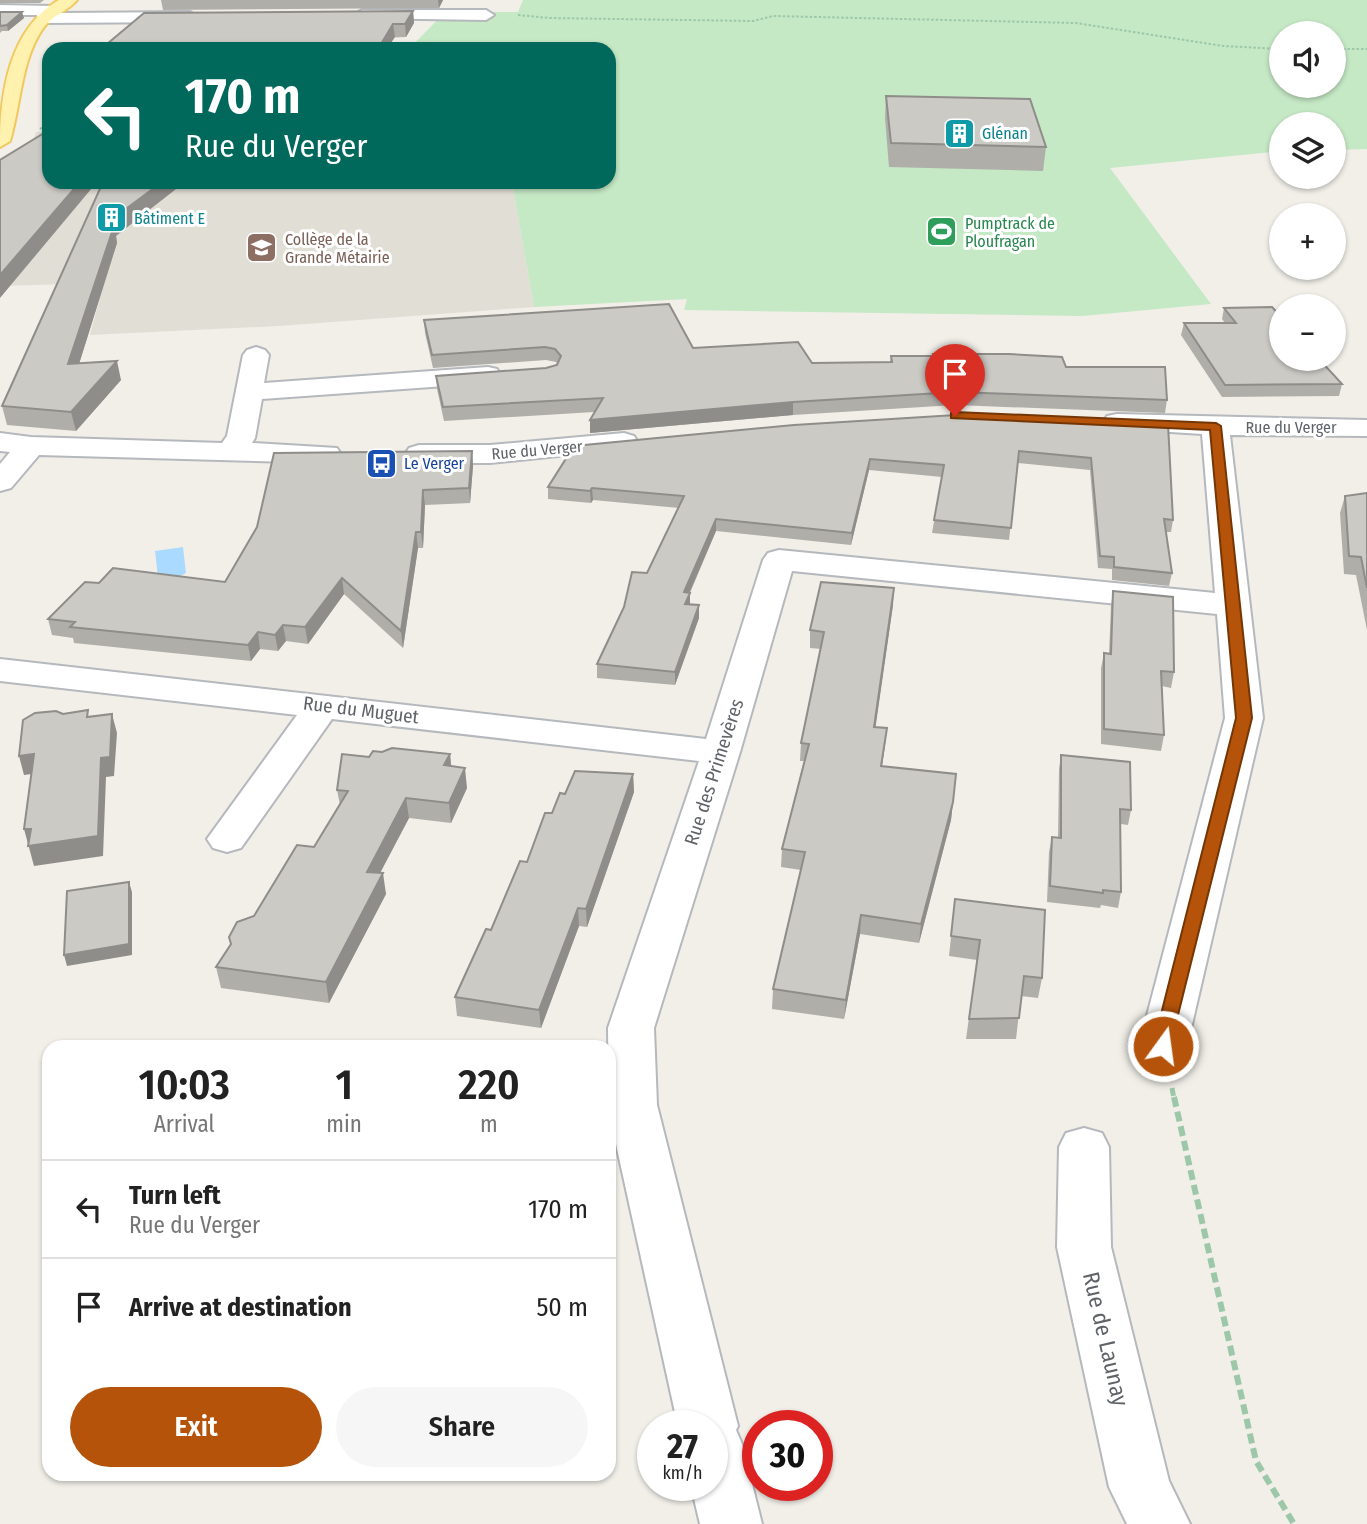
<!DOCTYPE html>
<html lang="en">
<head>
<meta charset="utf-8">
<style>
	:root { --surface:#fff; --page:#f6f6f6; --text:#222; --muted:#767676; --line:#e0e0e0; --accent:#b45309 }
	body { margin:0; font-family:"Fira Sans Condensed",sans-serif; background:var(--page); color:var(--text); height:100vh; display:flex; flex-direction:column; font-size:26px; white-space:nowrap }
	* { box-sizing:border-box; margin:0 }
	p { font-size:23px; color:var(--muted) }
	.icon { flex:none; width:38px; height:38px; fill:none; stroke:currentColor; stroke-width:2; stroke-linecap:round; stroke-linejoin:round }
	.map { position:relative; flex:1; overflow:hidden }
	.sheet { position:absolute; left:42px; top:1040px; width:574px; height:441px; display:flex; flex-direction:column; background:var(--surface); border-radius:21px; box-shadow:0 2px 5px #0004 }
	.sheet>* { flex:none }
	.top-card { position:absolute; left:42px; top:42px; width:574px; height:147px; border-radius:21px; box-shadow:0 2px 5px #0004; background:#00695c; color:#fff; overflow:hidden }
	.fabs { position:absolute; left:1269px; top:21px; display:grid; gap:14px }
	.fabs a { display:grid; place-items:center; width:77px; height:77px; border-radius:50%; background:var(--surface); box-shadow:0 2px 5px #0004; font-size:35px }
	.speed { position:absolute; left:637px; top:1410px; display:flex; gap:14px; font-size:35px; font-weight:700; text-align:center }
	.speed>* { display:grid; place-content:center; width:91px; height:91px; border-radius:50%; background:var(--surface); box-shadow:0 2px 5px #0004; line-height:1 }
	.speed small { font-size:18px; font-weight:400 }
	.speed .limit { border:10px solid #d22; background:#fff; color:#111 }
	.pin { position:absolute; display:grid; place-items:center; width:60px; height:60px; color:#fff; margin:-72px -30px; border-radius:50% 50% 50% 0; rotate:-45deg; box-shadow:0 0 7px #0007 }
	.pin .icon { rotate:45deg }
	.me { position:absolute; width:77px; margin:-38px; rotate:14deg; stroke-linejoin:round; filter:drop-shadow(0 0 5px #0008) }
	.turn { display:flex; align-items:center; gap:24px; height:147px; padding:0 28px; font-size:32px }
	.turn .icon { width:91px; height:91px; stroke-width:2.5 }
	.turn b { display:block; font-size:49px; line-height:60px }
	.eta { display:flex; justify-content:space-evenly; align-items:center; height:119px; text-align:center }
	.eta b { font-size:42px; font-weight:600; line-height:49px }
	.button { display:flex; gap:14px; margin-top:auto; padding:14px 28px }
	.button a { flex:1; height:80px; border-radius:42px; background:var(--accent); color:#fff; font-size:28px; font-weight:600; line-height:80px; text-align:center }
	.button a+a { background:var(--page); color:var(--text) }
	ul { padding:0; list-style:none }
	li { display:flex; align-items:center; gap:21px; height:98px; padding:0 28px; border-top:2px solid var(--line) }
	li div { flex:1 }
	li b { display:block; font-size:26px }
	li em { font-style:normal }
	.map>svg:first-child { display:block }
	.education { fill:#e1ded6 }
	.green { fill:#c5e8c5; fill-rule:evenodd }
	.water { fill:#aadaff }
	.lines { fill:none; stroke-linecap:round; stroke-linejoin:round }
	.minor-casing { stroke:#b5b8bc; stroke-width:4 }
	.major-casing { stroke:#f2c960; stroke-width:4 }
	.path-far2 { stroke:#9cc7a9; stroke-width:2; stroke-dasharray:2.5 2; stroke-linecap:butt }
	.path-far1 { stroke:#9cc7a9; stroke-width:5; stroke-dasharray:8 4.5; stroke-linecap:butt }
	.path { stroke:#9cc7a9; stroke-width:6; stroke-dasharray:10 5; stroke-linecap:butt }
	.minor { fill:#fff; fill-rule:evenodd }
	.major { fill:#fff2af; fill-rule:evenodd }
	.wall { fill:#afaea9 }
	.shaded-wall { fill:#8f8d8a }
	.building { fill:#cccac5; stroke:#8f8d8a; stroke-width:2 }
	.route { fill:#b45309; stroke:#753606; stroke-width:2 }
	.labels { text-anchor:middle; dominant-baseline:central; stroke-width:6; stroke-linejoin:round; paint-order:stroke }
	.far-culture-label { font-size:16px; fill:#0d838f; stroke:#fff; text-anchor:start }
	.far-leisure-label { font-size:16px; fill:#27864d; stroke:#fff; text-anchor:start }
	.far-education-label { font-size:16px; fill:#785e54; stroke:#fff; text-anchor:start }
	.far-street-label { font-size:16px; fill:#5f6368; stroke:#fff }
	.far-transit-label { font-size:16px; fill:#164399; stroke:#fff; text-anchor:start }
	.street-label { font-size:19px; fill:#5f6368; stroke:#fff }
	.near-street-label { font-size:23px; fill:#5f6368; stroke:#fff }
</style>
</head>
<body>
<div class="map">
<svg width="1367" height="1524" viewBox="0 0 1367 1524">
	<rect width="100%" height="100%" fill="#f1efe8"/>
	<!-- education -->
	<path class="education" d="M 49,131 L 49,182 L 512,182 L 534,307 L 279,326 L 90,335 L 104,283 L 0,286 L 25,163 L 36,132 Z"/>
	<!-- green -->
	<path class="green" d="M 523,0 L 1367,0 L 1367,149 L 1334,150 L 1334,124 L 1281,124 L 1281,151 L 1110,168 L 1211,304 L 1082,316 L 684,310 L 687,299 L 534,307 L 512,182 L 609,182 L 609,49 L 409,49 L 445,12 L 518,12 ZM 1281,33 L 1334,33 L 1334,86 L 1281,86 Z"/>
	<!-- water -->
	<path class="water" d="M 183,547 L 186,573 L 176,578 L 158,577 L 155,551 Z"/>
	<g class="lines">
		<defs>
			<path id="minor" d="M 0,5 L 53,6 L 58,8 L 59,13 L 190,12 L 198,17 L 190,22 L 43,23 L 38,21 L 37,15 L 0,15 Z
				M 362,10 L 486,10 L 494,15 L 486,20 L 357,18 L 354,15 Z
				M 256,347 L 265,350 L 269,355 L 264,383 L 488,367 L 497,369 L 501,375 L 497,381 L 488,383 L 262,399 L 255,438 L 252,443 L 337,448 L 341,454 L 337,460 L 327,463 L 39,455 L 11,488 L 0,491 L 0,464 L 10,452 L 0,451 L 0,433 L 31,437 L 222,443 L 227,436 L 243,355 L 247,350 Z
				M 1117,414 L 1367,420 L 1367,436 L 1230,435 L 1263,718 L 1187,1046 L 1180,1058 L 1163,1063 L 1146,1058 L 1139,1046 L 1225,718 L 1217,614 L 792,571 L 740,752 L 654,1028 L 657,1105 L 738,1426 L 736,1430 L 742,1444 L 762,1524 L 700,1524 L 691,1486 L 712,1486 L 712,1426 L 678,1426 L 609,1112 L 608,1028 L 699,761 L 332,719 L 241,848 L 227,852 L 213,848 L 207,839 L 297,715 L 0,681 L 0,659 L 706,739 L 763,560 L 768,553 L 779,550 L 1215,593 L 1202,434 L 1107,428 L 1103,422 L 1107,416 Z
				M 624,433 L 634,436 L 638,442 L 634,448 L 490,463 L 419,463 L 409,460 L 405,454 L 409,448 L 419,445 L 490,445 Z
				M 1084,1128 L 1102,1133 L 1109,1147 L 1111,1247 L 1169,1481 L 1190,1524 L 1127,1524 L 1109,1487 L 1057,1247 L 1059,1147 L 1066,1133 Z"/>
			<path id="major" d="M 59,0 L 77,0 C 68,11 53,15 44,27 C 21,58 21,105 10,141 L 0,147 C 0,93 9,29 59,0 Z"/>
		</defs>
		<!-- minor casing -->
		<use href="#minor" class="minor-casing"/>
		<!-- major casing -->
		<use href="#major" class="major-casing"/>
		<!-- path-far2 -->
		<path class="path-far2" d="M 518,15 L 549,18 L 753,21 L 773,16 L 1076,23 L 1223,46 L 1281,49
			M 1334,49 L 1367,49
			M 40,129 L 49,123"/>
		<!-- path-far1 -->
		<path class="path-far1" d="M 1172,1088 L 1174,1099"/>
		<!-- path -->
		<path class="path" d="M 1174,1097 L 1256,1461 L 1294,1524"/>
		<!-- minor -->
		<use href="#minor" class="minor"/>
		<!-- major -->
		<use href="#major" class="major"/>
	</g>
	<!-- wall -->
	<path class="wall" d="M 0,0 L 44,0 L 40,3 L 0,3 Z
		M 161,0 L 443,0 L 439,8 L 163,10 Z
		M 413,11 L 414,23 L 406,37 L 101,49 Z
		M 0,12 L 24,18 L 8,31 L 2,31 L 0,33 Z
		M 886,96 L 1046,147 L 1043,171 L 889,167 L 885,118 Z
		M 116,236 L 117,243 L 79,364 L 121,380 L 76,431 L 7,425 L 2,406 Z
		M 1224,308 L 1342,384 L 1339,396 L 1222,397 L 1181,335 L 1184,323 L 1225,323 L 1222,319 Z
		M 424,320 L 693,348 L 812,363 L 890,362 L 891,356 L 933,356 L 933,354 L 1066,367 L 1167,400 L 1165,413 L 955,405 L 793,415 L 590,433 L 594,412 L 444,421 L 437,389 L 436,376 L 546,368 L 557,364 L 556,362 L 546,360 L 433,368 L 425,333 Z
		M 1168,424 L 1173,520 L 1171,532 L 1166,532 L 1172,573 L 1169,586 L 1112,580 L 1112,569 L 1098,568 L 1090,470 L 1018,463 L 1009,540 L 932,533 L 942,477 L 869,470 L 851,545 L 716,531 L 690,593 L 690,604 L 699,618 L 675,685 L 597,678 L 597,664 L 647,573 L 679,508 L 593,500 L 591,503 L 548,499 L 548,487 Z
		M 472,451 L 473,466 L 470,503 L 425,505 L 423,548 L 418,548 L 403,648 L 344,594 L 308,644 L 286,641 L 278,651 L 260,649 L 251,661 L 74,643 L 73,638 L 52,635 L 48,619 L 99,583 L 225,582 Z
		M 1367,493 L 1367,630 L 1356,575 L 1344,574 L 1340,513 L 1345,496 Z
		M 1113,591 L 1174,672 L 1171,688 L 1162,686 L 1164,735 L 1161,751 L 1101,744 L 1101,668 L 1104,653 L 1109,654 L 1111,606 Z
		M 893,605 L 875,727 L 887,728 L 882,766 L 953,802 L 951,820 L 919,943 L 860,934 L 844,1019 L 772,1009 L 773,989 L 801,870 L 781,867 L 782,849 L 804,761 L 800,761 L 801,743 L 821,649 L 810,648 L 810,630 Z
		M 382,752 L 450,754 L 451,766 L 467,788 L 451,823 L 409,818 L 380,873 L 386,894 L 329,1003 L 221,988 L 216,967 L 230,945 L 314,847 L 340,805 L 337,790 L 369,757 Z
		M 1061,755 L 1131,810 L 1128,825 L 1121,824 L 1121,892 L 1118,908 L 1101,905 L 1100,908 L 1047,902 L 1049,852 L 1052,837 L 1058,838 L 1059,769 Z
		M 633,774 L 634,792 L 587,927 L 579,926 L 541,1028 L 457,1016 L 455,997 L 527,862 L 565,794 Z
		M 955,899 L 1042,978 L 1038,998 L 1021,996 L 1016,1039 L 966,1039 L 977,960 L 949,956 Z"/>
	<!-- shaded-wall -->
	<path class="shaded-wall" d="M 438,0 L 443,0 L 439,8 Z
		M 413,11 L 414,23 L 406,37 L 405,24 Z
		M 22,12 L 24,18 L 8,31 L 7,25 Z
		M 393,24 L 395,37 L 387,49 L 378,49 Z
		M 80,182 L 97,182 L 0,298 L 0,275 Z
		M 162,182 L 185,182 L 116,236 L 117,243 L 73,383 L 68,364 L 107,223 Z
		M 117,361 L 121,380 L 76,431 L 71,412 Z
		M 793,402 L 793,415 L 590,433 L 590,420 Z
		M 472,451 L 473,466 L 470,503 L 469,488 Z
		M 870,459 L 869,470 L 851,545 L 852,533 Z
		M 592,488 L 593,500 L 591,503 L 590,491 Z
		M 423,490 L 425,505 L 423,548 L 421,532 Z
		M 716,519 L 716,531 L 684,605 L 684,592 Z
		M 416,532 L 418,548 L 403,648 L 401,631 Z
		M 342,578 L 344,594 L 308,644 L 305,627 Z
		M 894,588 L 893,605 L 873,745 L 874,727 Z
		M 690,593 L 690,606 L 685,604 Z
		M 699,605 L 699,618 L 675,685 L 675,672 Z
		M 283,625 L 286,641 L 278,651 L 275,635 Z
		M 258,632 L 260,649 L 251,661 L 248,645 Z
		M 112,714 L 117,733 L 114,776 L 106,777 L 103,856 L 34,866 L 24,829 L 101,758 Z
		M 887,728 L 885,746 L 879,784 L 881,766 Z
		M 34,754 L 39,773 L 24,775 L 19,756 Z
		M 450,754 L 452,774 L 444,765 Z
		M 465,768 L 467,788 L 451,823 L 449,803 Z
		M 633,774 L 634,792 L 587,927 L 586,909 Z
		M 406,798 L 409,818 L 370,892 L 367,872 Z
		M 953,802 L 951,820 L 919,943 L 921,924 Z
		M 383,873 L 386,894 L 329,1003 L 326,982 Z
		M 129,882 L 132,892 L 132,955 L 67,966 L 64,955 Z
		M 578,908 L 579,926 L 541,1028 L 539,1010 Z
		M 861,915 L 860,934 L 844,1019 L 846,1000 Z"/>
	<!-- building -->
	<path class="building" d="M 413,11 L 405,24 L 393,24 L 378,49 L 101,49 L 144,13 Z
		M 0,12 L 22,12 L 7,25 L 0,26 Z
		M 886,96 L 1030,99 L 1046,147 L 891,143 Z
		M 49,130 L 49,182 L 80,182 L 0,275 L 0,160 Z
		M 103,182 L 162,182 L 107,223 L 114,226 L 68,364 L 117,361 L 71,412 L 2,406 Z
		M 669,304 L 693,348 L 798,342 L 812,363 L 892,362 L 891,356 L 934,356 L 933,354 L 1009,354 L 1062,357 L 1066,367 L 1165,367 L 1167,400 L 956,392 L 793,402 L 590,420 L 603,398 L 443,407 L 436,376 L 546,368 L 557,365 L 561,356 L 555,349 L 545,347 L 432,355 L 424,320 Z
		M 1272,307 L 1281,317 L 1281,359 L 1319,359 L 1342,384 L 1225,385 L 1184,323 L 1236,323 L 1224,308 Z
		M 956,415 L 1168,424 L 1173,520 L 1164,519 L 1172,573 L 1114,567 L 1114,557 L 1100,556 L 1091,458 L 1019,451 L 1011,528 L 934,520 L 944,465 L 870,459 L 852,533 L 716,519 L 684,592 L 690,593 L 685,604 L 699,605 L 675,672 L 597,664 L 624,607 L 632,572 L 647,573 L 684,496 L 592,488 L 590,491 L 548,487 L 574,446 L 794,425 Z
		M 472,451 L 469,488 L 423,490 L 421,532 L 416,532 L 401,631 L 342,578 L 305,627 L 283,625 L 275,635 L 258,632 L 248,645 L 70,627 L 75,622 L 48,619 L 85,582 L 99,583 L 113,568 L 225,582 L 257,527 L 274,453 Z
		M 1367,493 L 1367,588 L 1361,557 L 1349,556 L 1345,496 Z
		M 821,582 L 894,588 L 874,727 L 887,728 L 881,766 L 956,774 L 953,802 L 921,924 L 861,915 L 846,1000 L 773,989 L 805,852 L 782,849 L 809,744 L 801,743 L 824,632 L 810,630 Z
		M 1113,591 L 1173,597 L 1174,672 L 1161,671 L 1164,735 L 1104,729 L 1104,653 L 1111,654 Z
		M 88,710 L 87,717 L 112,714 L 110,757 L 101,758 L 98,836 L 28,846 L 31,829 L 24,829 L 34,754 L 19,756 L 23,720 L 35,713 L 56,711 L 63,714 Z
		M 392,748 L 450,754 L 444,765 L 465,768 L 449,803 L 406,798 L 367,872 L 383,873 L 326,982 L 216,967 L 231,944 L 229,937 L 237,922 L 254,916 L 297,845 L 314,847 L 348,791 L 337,790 L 342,754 L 369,757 L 373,751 L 382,752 Z
		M 1061,755 L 1130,762 L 1131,810 L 1120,809 L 1121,892 L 1103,890 L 1103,893 L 1050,886 L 1052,837 L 1061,838 Z
		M 575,771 L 633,774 L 586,909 L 578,908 L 539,1010 L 455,997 L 486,929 L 491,930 L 520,861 L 527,862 L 545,813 L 552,813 L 560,793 L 565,794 Z
		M 129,882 L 129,944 L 64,955 L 67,891 Z
		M 955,899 L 1045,910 L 1042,978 L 1024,976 L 1019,1018 L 969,1019 L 980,940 L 951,936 Z"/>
	<!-- route -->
	<path class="route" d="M 955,412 L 1216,423 L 1221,426 L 1252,718 L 1169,1051 L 1156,1051 L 1153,1046 L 1236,718 L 1210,430 L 951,418 L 951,413 Z"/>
	<!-- icons -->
	<defs>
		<symbol id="building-square" viewBox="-11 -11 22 22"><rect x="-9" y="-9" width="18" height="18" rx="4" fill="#0f9aa8" stroke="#fff"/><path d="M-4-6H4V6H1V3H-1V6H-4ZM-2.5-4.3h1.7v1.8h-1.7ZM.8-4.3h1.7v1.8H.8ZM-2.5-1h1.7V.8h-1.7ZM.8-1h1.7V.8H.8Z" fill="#fff"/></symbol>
		<symbol id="stadium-square" viewBox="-11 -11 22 22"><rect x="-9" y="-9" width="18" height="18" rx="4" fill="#2e9e5b" stroke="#fff"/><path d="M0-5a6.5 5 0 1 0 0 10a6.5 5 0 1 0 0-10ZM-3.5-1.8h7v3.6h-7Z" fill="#fff"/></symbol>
		<symbol id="school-square" viewBox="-11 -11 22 22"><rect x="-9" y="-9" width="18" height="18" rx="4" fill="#8d6e63" stroke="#fff"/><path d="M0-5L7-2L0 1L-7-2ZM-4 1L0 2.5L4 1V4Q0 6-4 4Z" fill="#fff"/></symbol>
		<symbol id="bus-square" viewBox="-11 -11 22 22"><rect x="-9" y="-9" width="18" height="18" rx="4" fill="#1a4fb4" stroke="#fff"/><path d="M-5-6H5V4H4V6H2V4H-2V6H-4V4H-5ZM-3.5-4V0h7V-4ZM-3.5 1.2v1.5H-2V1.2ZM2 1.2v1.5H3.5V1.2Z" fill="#fff"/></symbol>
	</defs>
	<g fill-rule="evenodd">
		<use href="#building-square" x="942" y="116" width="35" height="35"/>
		<use href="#building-square" x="94" y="200" width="35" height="35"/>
		<use href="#stadium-square" x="924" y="214" width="35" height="35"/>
		<use href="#school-square" x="244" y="230" width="35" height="35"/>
		<use href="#bus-square" x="364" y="446" width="35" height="35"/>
	</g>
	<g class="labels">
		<!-- far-culture labels -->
		<g class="far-culture-label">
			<text x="982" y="133">Glénan</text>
			<text x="134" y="218">Bâtiment E</text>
		</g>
		<!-- far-leisure labels -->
		<g class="far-leisure-label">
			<text x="965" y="223">Pumptrack de<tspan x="965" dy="18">Ploufragan</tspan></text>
		</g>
		<!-- far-education labels -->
		<g class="far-education-label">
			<text x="285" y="239">Collège de la<tspan x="285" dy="18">Grande Métairie</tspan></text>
		</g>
		<!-- far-street labels -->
		<g class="far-street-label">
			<text x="1291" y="427">Rue du Verger</text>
			<text transform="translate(537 450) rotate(-5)">Rue du Verger</text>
		</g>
		<!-- far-transit labels -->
		<g class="far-transit-label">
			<text x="404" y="463">Le Verger</text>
		</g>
		<!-- street labels -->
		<g class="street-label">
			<text transform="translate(361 710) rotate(7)">Rue du Muguet</text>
			<text transform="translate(714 772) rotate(-72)">Rue des Primevères</text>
		</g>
		<!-- near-street labels -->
		<g class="near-street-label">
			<text transform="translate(1106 1339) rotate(77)">Rue de Launay</text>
		</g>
	</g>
</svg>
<div class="fabs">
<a><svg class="icon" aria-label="sound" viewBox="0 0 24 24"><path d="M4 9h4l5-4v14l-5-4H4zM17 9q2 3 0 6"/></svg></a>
<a><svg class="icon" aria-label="layers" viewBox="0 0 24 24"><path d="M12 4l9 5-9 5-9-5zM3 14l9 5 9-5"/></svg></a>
<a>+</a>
<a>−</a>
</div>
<div class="speed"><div>27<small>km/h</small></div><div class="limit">30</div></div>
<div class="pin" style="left:955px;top:416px;background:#d93025"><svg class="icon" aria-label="arrive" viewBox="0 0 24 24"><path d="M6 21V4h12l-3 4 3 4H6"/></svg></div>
<svg class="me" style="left:1163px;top:1046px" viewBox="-20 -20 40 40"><circle r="17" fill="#b45309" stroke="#fff" stroke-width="3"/><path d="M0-11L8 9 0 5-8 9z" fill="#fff"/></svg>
<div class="top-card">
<div class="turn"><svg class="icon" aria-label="left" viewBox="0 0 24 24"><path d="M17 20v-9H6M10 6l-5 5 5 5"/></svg><div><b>170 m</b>Rue du Verger</div></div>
</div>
<section class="sheet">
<div class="eta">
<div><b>10:03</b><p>Arrival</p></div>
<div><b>1</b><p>min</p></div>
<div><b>220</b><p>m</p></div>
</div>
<ul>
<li><svg class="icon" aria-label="left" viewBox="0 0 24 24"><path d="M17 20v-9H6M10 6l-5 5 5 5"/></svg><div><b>Turn left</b><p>Rue du Verger</p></div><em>170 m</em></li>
<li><svg class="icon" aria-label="arrive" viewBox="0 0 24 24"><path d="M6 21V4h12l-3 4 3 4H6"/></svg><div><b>Arrive at destination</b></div><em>50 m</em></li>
</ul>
<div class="button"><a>Exit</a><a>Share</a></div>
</section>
</div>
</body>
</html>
